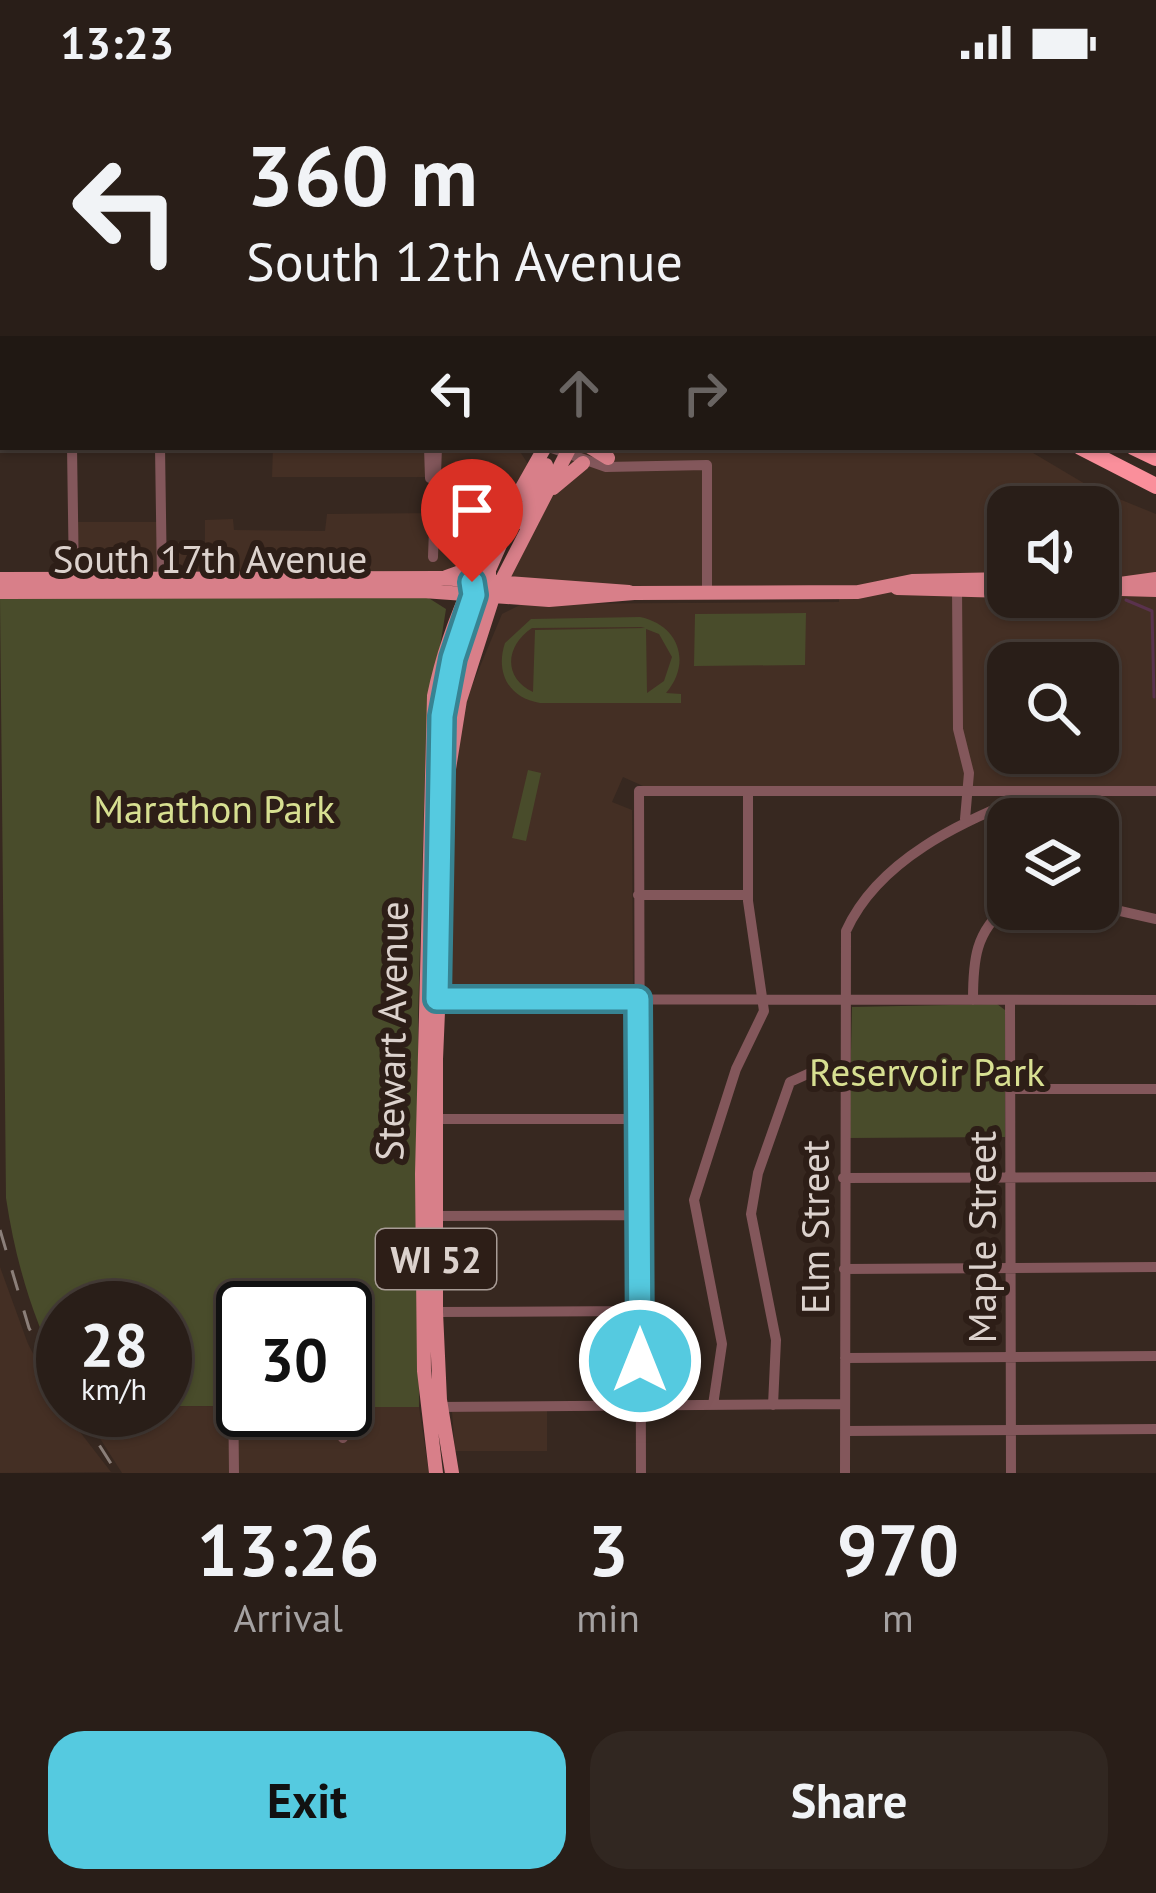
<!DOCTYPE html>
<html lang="en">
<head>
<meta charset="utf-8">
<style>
	:root { --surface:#291e18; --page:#312721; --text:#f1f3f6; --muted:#a5a2a2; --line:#453c37; --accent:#55cae0 }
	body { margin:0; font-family:"PT Sans",sans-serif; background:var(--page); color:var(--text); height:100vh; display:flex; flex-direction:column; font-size:45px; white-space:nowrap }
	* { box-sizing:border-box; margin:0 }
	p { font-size:39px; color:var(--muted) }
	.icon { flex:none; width:66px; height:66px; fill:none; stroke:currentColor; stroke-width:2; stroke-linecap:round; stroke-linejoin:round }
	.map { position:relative; height:1389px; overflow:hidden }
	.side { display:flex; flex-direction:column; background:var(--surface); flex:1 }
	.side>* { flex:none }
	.top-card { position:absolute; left:0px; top:0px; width:1158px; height:366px; box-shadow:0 3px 9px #0004,0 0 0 3px var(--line); background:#291e18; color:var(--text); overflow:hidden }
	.controls { position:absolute; left:987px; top:402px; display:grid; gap:24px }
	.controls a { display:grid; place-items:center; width:132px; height:132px; border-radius:24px; background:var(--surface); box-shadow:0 3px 9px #0004,0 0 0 3px var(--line); font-size:60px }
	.speed { position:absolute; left:36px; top:1197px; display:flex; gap:24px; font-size:60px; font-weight:700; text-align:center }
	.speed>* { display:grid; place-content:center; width:156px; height:156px; border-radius:50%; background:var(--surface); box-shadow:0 3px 9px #0004,0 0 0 3px var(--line); line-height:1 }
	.speed small { font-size:30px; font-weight:400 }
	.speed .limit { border:6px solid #111; border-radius:18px; background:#fff; color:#111 }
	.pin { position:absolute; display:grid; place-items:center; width:102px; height:102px; color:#fff; margin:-123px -51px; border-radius:50% 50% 50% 0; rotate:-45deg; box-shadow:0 0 12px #0007 }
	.pin .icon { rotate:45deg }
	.me { position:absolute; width:132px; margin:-66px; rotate:0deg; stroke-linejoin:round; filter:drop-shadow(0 0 9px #0008) }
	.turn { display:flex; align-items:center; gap:42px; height:252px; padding:0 48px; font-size:54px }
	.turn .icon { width:156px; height:156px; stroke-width:2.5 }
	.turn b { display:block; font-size:84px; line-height:102px }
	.lanes { display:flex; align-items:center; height:114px; padding:0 48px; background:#0003; justify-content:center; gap:60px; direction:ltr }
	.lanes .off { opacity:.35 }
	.eta { display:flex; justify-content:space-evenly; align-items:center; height:204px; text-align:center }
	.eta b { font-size:72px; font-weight:800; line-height:84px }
	.button { display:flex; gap:24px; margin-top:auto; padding:24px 48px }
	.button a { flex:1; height:138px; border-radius:36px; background:var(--accent); color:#111; font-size:48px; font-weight:800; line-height:138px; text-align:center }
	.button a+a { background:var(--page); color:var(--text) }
	.status { display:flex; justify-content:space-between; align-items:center; height:84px; padding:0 60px; background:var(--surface); direction:ltr }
	.status svg { height:33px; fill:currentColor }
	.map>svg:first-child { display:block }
	.built { fill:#442f24; fill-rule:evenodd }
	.green { fill:#494c2b; fill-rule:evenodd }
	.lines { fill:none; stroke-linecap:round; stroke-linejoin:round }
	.stream { stroke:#5a324d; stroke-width:3 }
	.minor { stroke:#83575b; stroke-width:10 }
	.major { stroke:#d87f89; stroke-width:14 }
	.highway { stroke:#fa8f9b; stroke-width:16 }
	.rail { stroke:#8b7f79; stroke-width:3; stroke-dasharray:21 21; stroke-linecap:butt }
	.route-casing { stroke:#378392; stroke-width:30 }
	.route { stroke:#55cae0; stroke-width:21 }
	.labels { text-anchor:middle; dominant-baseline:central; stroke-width:12; stroke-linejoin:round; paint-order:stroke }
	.shield { fill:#2d1e17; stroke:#a89c96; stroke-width:3 }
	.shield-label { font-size:36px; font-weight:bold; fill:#dcd2cd }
	.street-label { font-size:39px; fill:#dcd2cd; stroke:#2d1e17 }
	.park-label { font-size:39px; fill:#d7df91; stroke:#2d1e17 }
</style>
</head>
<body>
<div class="status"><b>13:23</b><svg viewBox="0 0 49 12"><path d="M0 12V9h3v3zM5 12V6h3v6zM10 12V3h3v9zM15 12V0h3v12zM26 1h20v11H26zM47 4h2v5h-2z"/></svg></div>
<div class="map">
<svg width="1156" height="1389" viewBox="0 0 1156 1389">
	<rect width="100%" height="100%" fill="#372820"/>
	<!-- built -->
	<path class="built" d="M 884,0 L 1156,0 L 1156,232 L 1155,3 Z
		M 273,363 L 517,363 L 528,380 L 499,430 L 451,488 L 80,487 L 77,438 L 159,438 L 159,459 L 205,458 L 205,436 L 233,435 L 234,446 L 325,447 L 327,430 L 439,429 L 441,393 L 272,393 Z
		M 570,363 L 1023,363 L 1092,404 L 1156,430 L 1156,707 L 643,702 L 623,693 L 612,718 L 632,726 L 633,906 L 448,907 L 451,707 L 466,616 L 502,530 L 522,520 L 839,518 L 839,509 L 634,509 L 500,498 ZM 1008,423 L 1098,423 L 1098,513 L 1008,513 ZM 1008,579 L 1098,579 L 1098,669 L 1008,669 Z
		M 0,1183 L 28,1260 L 63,1326 L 111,1388 L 0,1389 Z
		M 165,1322 L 419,1323 L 429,1389 L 122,1389 L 82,1326 Z
		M 547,1326 L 547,1367 L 455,1367 L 452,1328 Z"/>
	<!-- green -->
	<path class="green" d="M 0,513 L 427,513 L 446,525 L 426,652 L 418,934 L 419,1323 L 345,1323 L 345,1224 L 243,1224 L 243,1322 L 165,1322 L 165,1224 L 63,1224 L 63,1295 C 33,1235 16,1180 6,1114 Z
		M 806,529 L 805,581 L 694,582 L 695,530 Z
		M 640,533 C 679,541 692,579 666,609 L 681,610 L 681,619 L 540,619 C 509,614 495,589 505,559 L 531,535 ZM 532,544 L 641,543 L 645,544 L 535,546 L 533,608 C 503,594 505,562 532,544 ZM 646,545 L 659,550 L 672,573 L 664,597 L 647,609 Z
		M 528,686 L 541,689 L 526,757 L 512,754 Z
		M 997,920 L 1005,926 L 1005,1053 L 849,1054 L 852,923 Z"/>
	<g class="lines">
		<!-- stream -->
		<path class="stream" d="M 1126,516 L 1152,527 L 1154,613"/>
		<!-- minor -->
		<path class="minor" d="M 25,0 L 25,3
			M 229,0 L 229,3
			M 395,0 L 396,3
			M 409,0 L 409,3
			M 867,0 L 869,3
			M 880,0 L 882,3
			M 0,88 L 3,88
			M 1155,236 L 1156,236
			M 1155,249 L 1156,249
			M 72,363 L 74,498
			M 160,363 L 162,498
			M 429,363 L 430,394
			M 549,363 L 606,383 L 707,381 L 707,509
			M 433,473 L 437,363
			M 957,501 L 958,645 L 969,689 L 965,735
			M 638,811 L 748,811
			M 1098,822 L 1156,835
			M 433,915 L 1156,916
			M 973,916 C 973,877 975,847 1008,822
			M 1010,916 L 1011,1389
			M 1010,1005 L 1156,1005
			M 433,1035 L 640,1035
			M 843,1094 L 1156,1093
			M 433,1132 L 640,1131
			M 844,1185 L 1156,1183
			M 434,1228 L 640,1227
			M 845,1274 L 1156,1272
			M 233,1296 L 234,1389
			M 713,1321 L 722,1260 L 694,1116 L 736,985 L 764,927 L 748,817 L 748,707
			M 773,1321 L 776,1256 L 751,1130 L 758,1089 L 790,998 L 812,988 L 843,994
			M 436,1323 L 845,1320
			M 341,1333 L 346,1337 L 343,1354 L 334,1340 Z
			M 845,1347 L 1156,1345
			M 641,1389 L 639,707 L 1156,707
			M 845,1389 L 846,847 C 878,776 962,737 1030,711"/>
		<!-- major -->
		<path class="major" d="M 605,3 L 605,0
			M 624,3 L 624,0
			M 590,363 L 608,374
			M 553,404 L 583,379
			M 521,438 L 546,381
			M 446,493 L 460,488 L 480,459
			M 0,495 L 441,494 L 629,508
			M 489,503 L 489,486 L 512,434
			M 1098,503 L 1156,495
			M 897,504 L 1008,507
			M 1121,505 L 1156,506
			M 0,508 L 423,507 L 549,516 L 634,509 L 858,508 L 912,497 L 1008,495
			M 439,689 L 446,605 L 472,518
			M 436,1389 L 424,1287 L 422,1090 L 434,612 C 453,518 499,445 545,363
			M 452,1389 L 440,1316 L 436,1228 L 436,975 L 448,691 L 460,616 L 493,513 L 570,363"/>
		<!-- highway -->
		<path class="highway" d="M 577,0 L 580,3
			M 699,0 L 701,3
			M 738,0 L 741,3
			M 767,0 L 769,3
			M 1080,363 L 1156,402
			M 1133,363 L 1156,374"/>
		<!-- rail -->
		<path class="rail" d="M 0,1146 L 29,1244 L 63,1304
			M 77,1326 L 117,1389"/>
	</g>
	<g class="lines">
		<defs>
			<path id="route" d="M 472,498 L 474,511 L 453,574 L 442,632 L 437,915 L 638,915 L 640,1277"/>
		</defs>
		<!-- route casing -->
		<use href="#route" class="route-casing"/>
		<!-- route -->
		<use href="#route" class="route"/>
	</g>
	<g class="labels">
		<!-- shield labels -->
		<rect class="shield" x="376" y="1145" width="120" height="60" rx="9"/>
		<g class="shield-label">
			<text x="436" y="1175">WI 52</text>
		</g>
		<!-- street labels -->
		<g class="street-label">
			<text x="210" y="474">South 17th Avenue</text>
			<text transform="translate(391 947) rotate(-89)">Stewart Avenue</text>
			<text transform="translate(814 1143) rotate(-90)">Elm Street</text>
			<text transform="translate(981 1153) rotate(-90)">Maple Street</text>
		</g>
		<!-- park labels -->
		<g class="park-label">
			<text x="214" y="724">Marathon Park</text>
			<text x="927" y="987">Reservoir Park</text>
		</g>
	</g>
</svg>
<div class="controls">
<a><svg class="icon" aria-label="sound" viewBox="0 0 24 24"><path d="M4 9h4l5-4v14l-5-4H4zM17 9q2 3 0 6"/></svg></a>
<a><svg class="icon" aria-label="search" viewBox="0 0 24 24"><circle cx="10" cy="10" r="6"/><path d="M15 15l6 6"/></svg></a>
<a><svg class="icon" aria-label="layers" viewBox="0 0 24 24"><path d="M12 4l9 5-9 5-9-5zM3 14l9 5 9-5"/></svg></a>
</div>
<div class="speed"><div>28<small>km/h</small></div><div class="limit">30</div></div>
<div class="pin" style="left:472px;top:498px;background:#d93025"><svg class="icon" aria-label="arrive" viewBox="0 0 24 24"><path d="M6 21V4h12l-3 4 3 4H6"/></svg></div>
<svg class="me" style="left:640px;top:1277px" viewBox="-20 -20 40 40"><circle r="17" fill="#55cae0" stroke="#fff" stroke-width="3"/><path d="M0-11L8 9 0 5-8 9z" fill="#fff"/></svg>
<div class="top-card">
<div class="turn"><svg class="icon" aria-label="left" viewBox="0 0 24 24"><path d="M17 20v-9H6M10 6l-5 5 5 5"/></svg><div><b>360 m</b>South 12th Avenue</div></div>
<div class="lanes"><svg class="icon" aria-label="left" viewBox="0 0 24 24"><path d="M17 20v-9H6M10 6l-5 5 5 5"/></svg><svg class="icon off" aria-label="ahead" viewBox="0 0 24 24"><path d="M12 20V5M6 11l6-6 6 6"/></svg><svg class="icon off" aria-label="right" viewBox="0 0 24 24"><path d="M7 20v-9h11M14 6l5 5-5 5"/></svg></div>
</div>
</div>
<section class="side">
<div class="eta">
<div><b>13:26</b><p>Arrival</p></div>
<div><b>3</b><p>min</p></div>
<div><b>970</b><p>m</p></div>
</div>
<div class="button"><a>Exit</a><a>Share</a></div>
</section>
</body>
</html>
